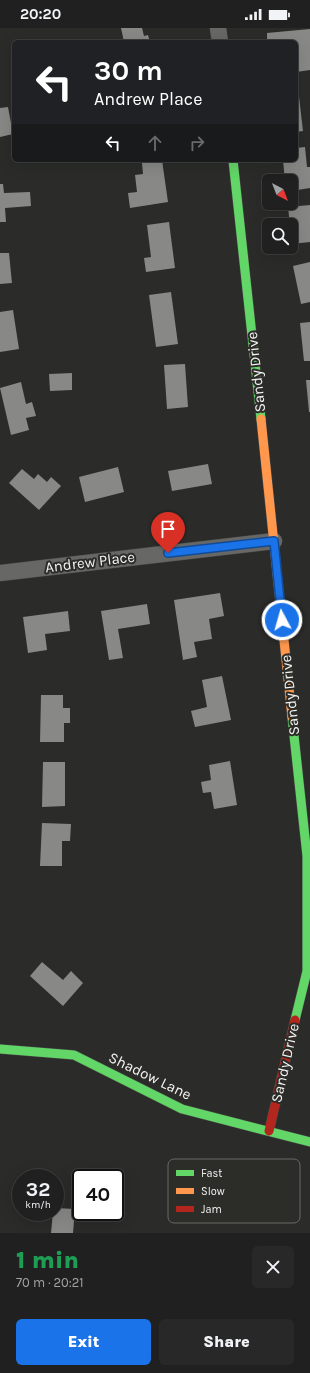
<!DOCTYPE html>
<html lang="en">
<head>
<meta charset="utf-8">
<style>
	:root { --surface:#202020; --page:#282829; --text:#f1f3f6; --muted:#a2a3a5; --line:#3d3e3e; --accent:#1a73e8 }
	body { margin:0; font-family:Karla,sans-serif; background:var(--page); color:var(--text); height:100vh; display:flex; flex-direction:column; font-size:15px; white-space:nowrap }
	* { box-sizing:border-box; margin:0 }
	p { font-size:13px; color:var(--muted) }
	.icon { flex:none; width:22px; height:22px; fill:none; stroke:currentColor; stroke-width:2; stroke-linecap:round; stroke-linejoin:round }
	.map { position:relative; height:1205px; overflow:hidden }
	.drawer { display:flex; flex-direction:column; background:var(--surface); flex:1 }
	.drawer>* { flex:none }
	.top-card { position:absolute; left:12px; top:12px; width:286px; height:122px; border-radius:6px; box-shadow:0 4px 16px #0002,0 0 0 1px var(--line); background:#202124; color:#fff; overflow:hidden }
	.needle { width:26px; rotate:138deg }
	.tools { position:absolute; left:262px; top:146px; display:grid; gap:8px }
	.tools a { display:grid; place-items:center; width:36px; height:36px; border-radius:6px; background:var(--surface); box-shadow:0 4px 16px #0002,0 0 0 1px var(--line); font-size:20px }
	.speed { position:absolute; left:12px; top:1141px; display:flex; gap:8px; font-size:20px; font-weight:700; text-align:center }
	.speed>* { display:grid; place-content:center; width:52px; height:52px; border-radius:50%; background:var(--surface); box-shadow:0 4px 16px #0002,0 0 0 1px var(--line); line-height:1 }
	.speed small { font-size:10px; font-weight:400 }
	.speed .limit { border:2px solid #111; border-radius:6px; background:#fff; color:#111 }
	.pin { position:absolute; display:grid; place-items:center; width:34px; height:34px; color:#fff; margin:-41px -17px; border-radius:50% 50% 50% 0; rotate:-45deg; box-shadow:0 0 4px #0007 }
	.pin .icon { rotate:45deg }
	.me { position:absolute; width:44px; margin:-22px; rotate:354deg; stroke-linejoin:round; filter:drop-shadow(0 0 3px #0008) }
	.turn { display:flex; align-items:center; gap:14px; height:84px; padding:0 16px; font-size:18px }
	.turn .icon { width:52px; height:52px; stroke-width:2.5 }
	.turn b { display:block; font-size:28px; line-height:34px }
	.lanes { display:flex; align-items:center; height:38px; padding:0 16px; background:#0003; justify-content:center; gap:20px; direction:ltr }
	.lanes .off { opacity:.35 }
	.round { display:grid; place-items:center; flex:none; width:42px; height:42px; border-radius:6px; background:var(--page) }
	.overview { display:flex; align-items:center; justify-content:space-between; height:68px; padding:0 16px }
	h1 { font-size:24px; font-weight:800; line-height:30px; color:#1e9e55 }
	.action { display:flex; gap:8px; margin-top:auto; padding:8px 16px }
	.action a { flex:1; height:46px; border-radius:6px; background:var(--accent); color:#fff; font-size:16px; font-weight:800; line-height:46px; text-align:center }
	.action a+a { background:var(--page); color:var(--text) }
	.status { display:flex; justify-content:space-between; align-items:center; height:28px; padding:0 20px; background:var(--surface); direction:ltr }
	.status svg { height:11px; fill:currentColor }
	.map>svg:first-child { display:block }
	.building { fill:#888887 }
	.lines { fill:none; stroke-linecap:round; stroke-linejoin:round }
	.street-casing { stroke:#494948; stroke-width:17 }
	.fast-casing { stroke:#494948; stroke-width:10 }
	.slow-casing { stroke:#494948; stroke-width:10 }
	.jam-casing { stroke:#494948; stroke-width:10 }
	.street { stroke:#676766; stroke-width:16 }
	.fast { stroke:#63d668; stroke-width:9 }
	.slow { stroke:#ff974d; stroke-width:9 }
	.jam { stroke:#b3261e; stroke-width:9 }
	.route-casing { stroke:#114b97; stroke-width:10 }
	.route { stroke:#1a73e8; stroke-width:7 }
	.labels { text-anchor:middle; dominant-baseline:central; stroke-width:4; stroke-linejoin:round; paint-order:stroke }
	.street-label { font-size:15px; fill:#f3f4f2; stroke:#2c2c29 }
	.key { fill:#2c2c29; stroke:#686865; stroke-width:1 }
	.key-label { font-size:11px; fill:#f3f4f2 }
</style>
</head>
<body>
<div class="status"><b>20:20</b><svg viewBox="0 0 49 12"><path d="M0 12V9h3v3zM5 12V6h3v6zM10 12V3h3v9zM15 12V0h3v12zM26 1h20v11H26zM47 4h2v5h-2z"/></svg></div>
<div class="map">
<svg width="310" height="1205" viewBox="0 0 310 1205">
	<rect width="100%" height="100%" fill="#2b2b2a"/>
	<!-- building -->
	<path class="building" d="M 121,0 L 142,0 L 144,8 L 148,7 L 150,14 L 124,14 Z
		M 310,1 L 310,42 L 296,44 L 296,14 L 267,14 L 267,5 Z
		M 296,60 L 298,60 L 303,103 L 296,104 Z
		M 8,79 L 13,106 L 0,109 L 0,80 Z
		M 305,119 L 307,139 L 310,139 L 310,160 L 291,163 L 291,153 L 285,153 L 283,132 L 296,132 L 296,120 Z
		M 162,132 L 168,174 L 130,180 L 128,165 L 137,164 L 135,147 L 143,146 L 142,135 Z
		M 0,156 L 3,156 L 4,165 L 30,164 L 31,178 L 5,180 L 6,194 L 0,194 Z
		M 310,177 L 310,214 L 292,216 L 288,179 Z
		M 169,194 L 175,240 L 146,244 L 144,230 L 151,229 L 147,197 Z
		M 0,225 L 9,225 L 12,255 L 0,256 Z
		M 310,234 L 310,274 L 301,276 L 293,238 Z
		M 171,264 L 178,316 L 156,319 L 149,267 Z
		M 13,282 L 19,321 L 0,324 L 0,284 Z
		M 310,294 L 310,333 L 304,333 L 300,295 Z
		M 185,336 L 188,379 L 167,381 L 164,337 Z
		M 72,345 L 72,362 L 50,363 L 49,346 Z
		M 306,352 L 310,352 L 310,384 L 309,384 Z
		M 21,354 L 26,376 L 32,374 L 36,388 L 26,390 L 29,402 L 11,407 L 0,360 Z
		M 208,436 L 212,456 L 172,463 L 168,443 Z
		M 118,439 L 124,464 L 85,474 L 79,449 Z
		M 22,441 L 34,451 L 38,446 L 47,454 L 51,449 L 61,458 L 39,482 L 9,455 Z
		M 220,565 L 224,588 L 209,591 L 212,611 L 194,614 L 197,629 L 183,632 L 174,572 Z
		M 147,576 L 150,596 L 118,601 L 123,630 L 109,632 L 101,583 Z
		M 68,583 L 70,603 L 45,606 L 47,622 L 28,625 L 23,589 Z
		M 222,648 L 231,692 L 195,699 L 191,683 L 207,679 L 202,652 Z
		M 41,667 L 63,667 L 63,680 L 70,680 L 70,695 L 64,695 L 64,714 L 40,714 Z
		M 230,733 L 237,777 L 214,781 L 211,764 L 203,765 L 201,754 L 211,752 L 209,737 Z
		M 43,734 L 65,734 L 65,778 L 42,779 Z
		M 42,795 L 71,796 L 70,813 L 62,813 L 62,838 L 40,838 Z
		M 42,934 L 63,952 L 71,943 L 83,955 L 63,978 L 30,948 Z
		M 55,1180 L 75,1181 L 73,1205 L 51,1205 L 53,1184 L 55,1184 Z"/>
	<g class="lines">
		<defs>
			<path id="street" d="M 218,0 L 220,14
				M 0,545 L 274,513"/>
			<path id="fast" d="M 233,132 L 261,391
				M 292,689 L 307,828 L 307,943 L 295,992
				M 0,1021 L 74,1027 L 182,1081 L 310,1114"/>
			<path id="slow" d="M 261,391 L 292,689"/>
			<path id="jam" d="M 269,1103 L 295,992"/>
		</defs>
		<!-- street casing -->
		<use href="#street" class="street-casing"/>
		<!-- fast casing -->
		<use href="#fast" class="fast-casing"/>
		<!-- slow casing -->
		<use href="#slow" class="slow-casing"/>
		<!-- jam casing -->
		<use href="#jam" class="jam-casing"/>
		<!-- street -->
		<use href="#street" class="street"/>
		<!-- fast -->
		<use href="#fast" class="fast"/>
		<!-- slow -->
		<use href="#slow" class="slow"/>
		<!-- jam -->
		<use href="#jam" class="jam"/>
	</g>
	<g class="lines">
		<defs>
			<path id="route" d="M 168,525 L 274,513 L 282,592"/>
		</defs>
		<!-- route casing -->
		<use href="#route" class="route-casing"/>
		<!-- route -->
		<use href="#route" class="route"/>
	</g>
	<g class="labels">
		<!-- street labels -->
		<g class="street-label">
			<text transform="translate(256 344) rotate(-96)">Sandy Drive</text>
			<text transform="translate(90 534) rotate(-7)">Andrew Place</text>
			<text transform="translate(290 667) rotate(-96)">Sandy Drive</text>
			<text transform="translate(285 1035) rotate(-77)">Sandy Drive</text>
			<text transform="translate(150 1048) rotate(26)">Shadow Lane</text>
		</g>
	</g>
	<!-- legend -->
	<rect x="168" y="1131" width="132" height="64" rx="6" class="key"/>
	<rect x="176" y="1142" width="18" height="6" fill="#63d668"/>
	<rect x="176" y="1160" width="18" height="6" fill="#ff974d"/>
	<rect x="176" y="1178" width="18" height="6" fill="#b3261e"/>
	<g class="key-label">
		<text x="201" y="1149">Fast</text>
		<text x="201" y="1167">Slow</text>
		<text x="201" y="1185">Jam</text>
	</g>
</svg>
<div class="tools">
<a><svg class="needle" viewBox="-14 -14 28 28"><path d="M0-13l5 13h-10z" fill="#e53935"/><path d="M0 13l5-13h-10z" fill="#a2a3a5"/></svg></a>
<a><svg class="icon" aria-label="search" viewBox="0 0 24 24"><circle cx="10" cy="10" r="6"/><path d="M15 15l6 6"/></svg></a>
</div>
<div class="speed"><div>32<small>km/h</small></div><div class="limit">40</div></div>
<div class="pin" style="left:168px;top:525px;background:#d93025"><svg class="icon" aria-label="arrive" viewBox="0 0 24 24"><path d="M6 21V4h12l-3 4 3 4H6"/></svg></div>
<svg class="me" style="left:282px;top:592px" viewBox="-20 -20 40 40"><circle r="17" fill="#1a73e8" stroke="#fff" stroke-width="3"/><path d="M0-11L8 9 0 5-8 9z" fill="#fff"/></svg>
<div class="top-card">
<div class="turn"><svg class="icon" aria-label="left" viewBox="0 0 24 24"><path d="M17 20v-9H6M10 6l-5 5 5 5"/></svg><div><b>30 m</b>Andrew Place</div></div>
<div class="lanes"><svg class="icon" aria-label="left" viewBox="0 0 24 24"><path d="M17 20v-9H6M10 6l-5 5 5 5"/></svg><svg class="icon off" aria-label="ahead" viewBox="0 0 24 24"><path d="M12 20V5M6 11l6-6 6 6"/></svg><svg class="icon off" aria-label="right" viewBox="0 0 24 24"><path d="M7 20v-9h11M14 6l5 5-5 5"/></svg></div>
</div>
</div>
<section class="drawer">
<div class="overview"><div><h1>1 min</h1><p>70 m · 20:21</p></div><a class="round"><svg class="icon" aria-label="close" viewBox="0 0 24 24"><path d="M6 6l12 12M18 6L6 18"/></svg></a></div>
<div class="action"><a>Exit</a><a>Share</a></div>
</section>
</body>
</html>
